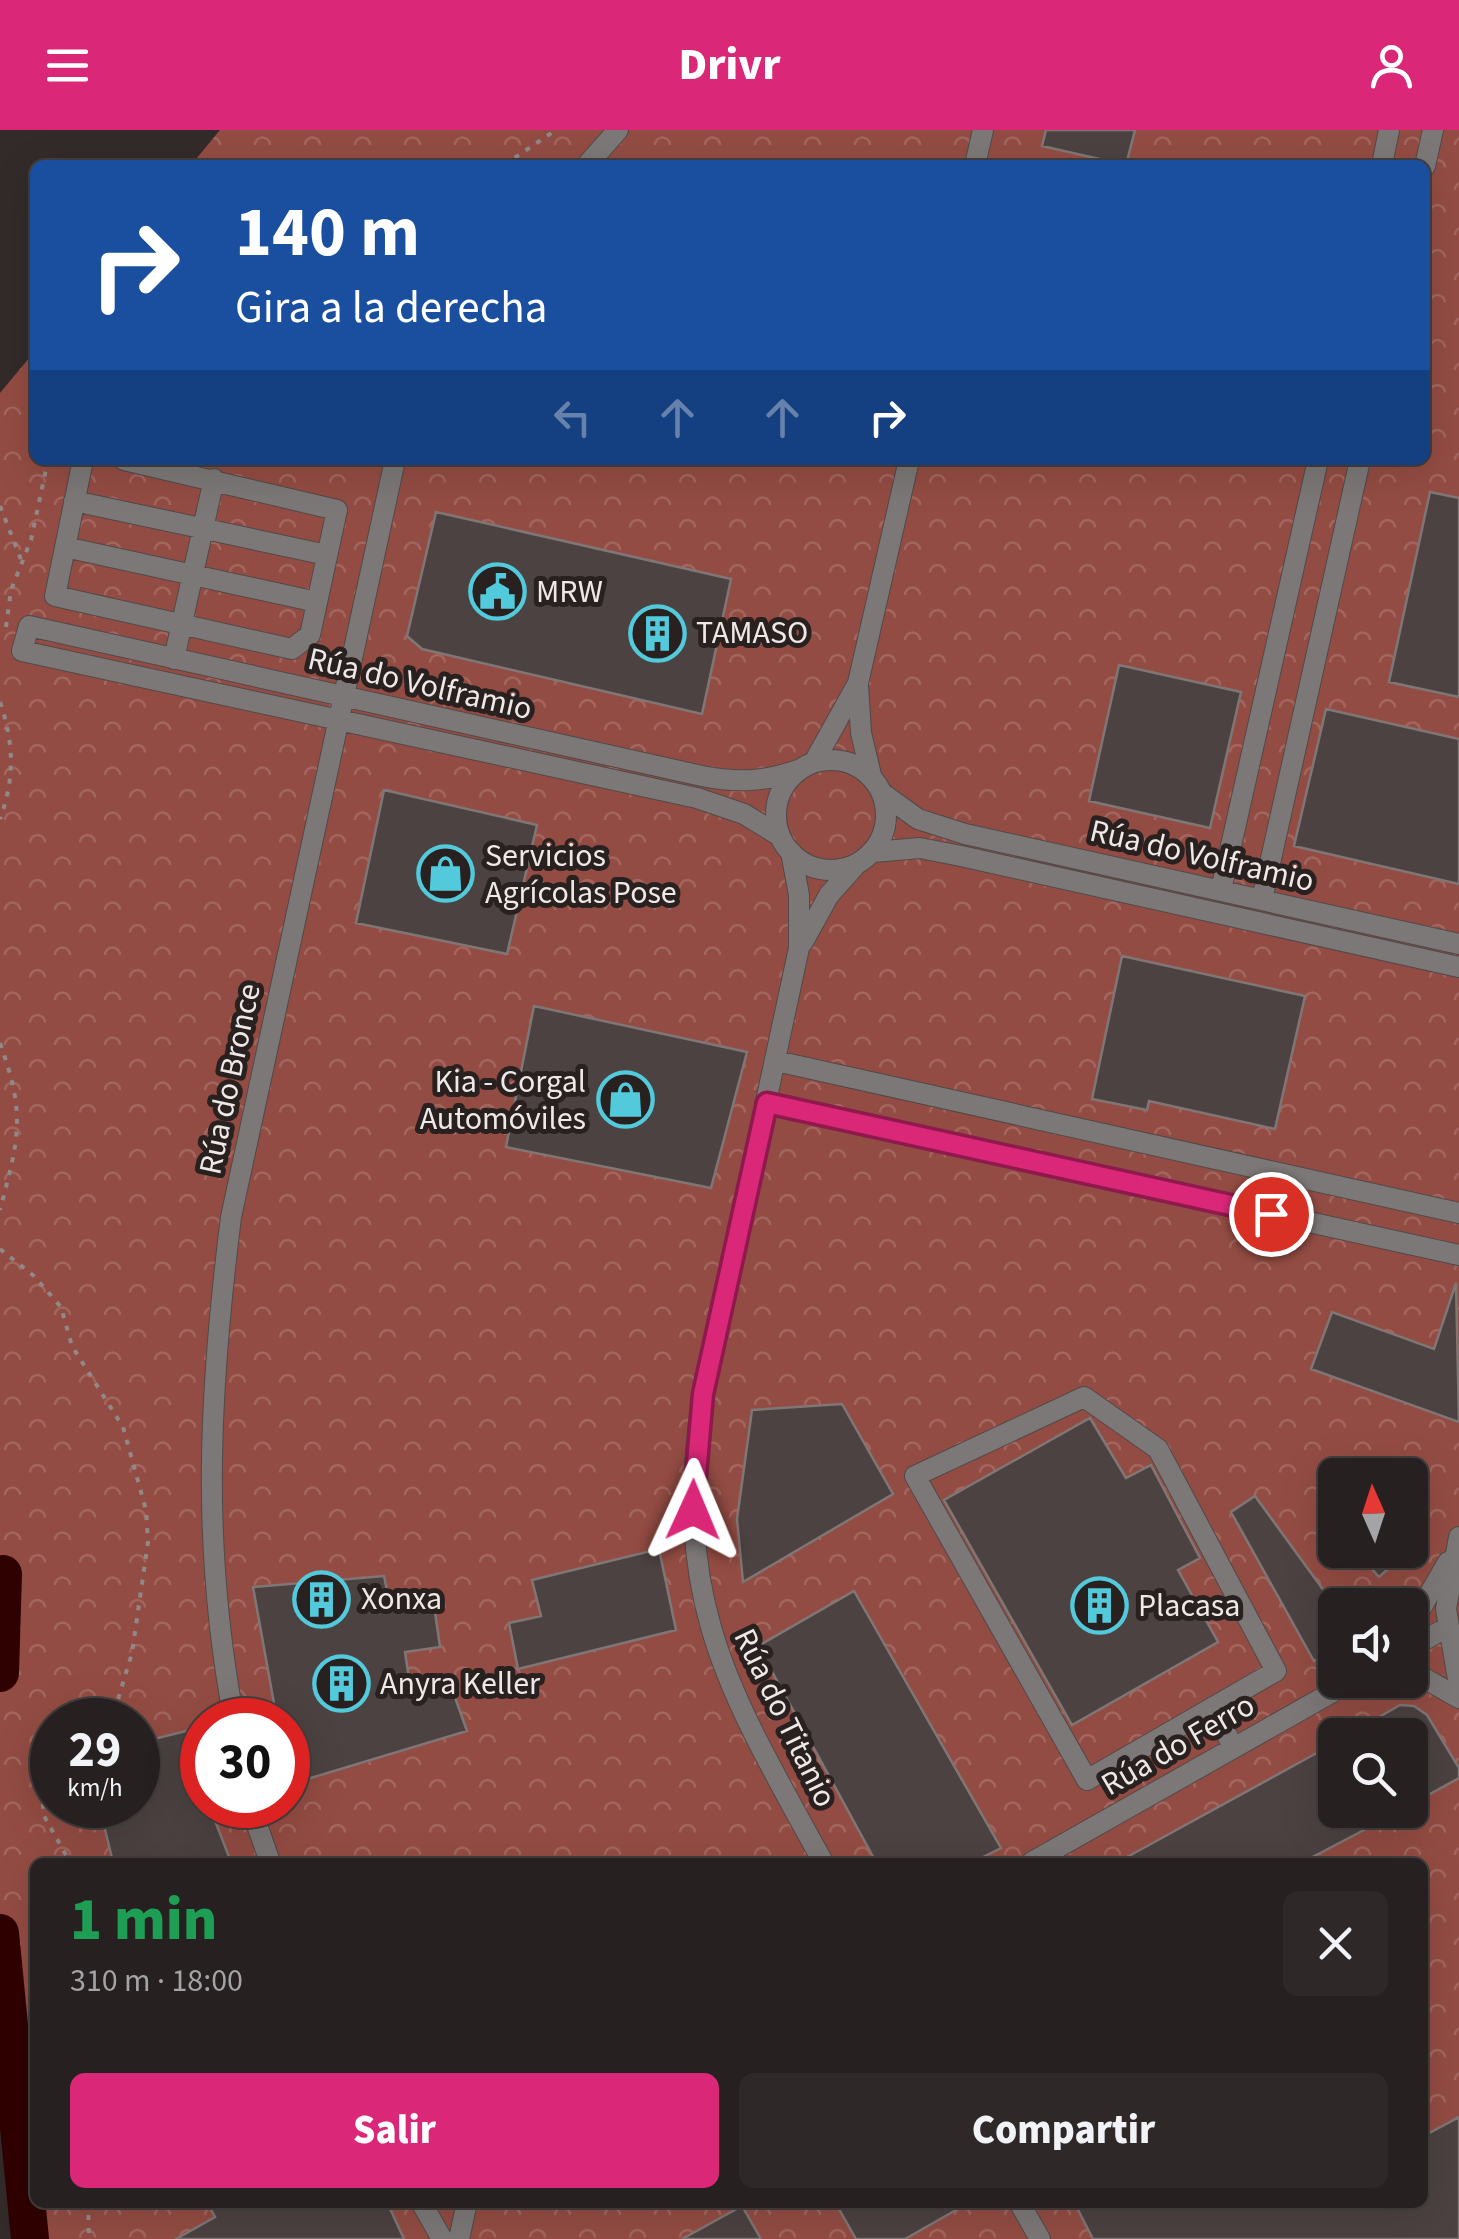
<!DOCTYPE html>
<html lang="es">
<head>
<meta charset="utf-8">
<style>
	:root { --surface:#262020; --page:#2e2829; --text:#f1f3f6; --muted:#a4a3a5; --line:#423e3e; --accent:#db2777 }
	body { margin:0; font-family:"Source Sans 3",sans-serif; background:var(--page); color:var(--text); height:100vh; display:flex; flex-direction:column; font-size:38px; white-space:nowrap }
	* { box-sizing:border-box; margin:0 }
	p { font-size:32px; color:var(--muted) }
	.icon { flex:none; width:55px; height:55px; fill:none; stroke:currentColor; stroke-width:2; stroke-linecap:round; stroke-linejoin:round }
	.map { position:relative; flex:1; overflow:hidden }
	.details { position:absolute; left:30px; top:1728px; width:1398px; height:350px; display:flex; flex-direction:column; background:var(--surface); border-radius:15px; box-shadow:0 10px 40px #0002,0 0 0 2px var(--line) }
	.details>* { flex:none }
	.top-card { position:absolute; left:30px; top:30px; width:1400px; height:305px; border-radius:15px; box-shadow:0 10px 40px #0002,0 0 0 2px var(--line); background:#1a4fa0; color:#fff; overflow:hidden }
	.needle { width:65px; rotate:357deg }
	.buttons { position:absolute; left:1318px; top:1328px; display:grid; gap:20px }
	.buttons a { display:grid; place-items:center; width:110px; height:110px; border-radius:15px; background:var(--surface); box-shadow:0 10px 40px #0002,0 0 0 2px var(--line); font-size:50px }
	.speed { position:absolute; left:30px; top:1568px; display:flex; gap:20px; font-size:50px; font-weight:700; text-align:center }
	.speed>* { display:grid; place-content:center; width:130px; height:130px; border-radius:50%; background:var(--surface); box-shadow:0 10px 40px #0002,0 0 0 2px var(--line); line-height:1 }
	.speed small { font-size:25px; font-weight:400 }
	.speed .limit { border:15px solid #d22; background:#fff; color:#111 }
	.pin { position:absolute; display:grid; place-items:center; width:85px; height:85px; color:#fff; margin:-42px; border:5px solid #fff; border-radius:50%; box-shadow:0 2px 10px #0007 }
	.me { position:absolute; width:110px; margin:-55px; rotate:1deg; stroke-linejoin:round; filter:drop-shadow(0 0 8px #0008) }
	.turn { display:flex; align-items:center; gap:35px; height:210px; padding:0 40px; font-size:45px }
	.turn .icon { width:130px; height:130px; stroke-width:2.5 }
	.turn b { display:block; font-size:70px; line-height:85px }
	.lanes { display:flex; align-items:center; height:95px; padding:0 40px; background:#0003; justify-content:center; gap:50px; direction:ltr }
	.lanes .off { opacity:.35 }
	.round { display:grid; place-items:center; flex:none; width:105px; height:105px; border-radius:15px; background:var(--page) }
	.headline { display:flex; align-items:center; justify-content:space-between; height:170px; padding:0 40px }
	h1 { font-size:60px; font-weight:800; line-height:75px; color:#1e9e55 }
	.action { display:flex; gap:20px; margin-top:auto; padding:20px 40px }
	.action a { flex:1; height:115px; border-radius:15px; background:var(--accent); color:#fff; font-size:40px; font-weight:800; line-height:115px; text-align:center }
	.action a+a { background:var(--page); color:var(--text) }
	header { display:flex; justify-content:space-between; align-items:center; height:130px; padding:0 40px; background:var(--accent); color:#fff; font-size:45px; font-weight:800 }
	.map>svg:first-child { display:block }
	.forest { fill:url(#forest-crowns); fill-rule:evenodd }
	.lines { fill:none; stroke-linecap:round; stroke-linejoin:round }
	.river { stroke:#300101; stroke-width:38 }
	.building { fill:#4b4241; stroke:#807675; stroke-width:2.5 }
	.minor-casing { stroke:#514948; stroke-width:22 }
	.path { stroke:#908988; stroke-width:4; stroke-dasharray:5 8; stroke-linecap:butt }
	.minor { stroke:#7d7878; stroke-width:20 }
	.route-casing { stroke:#8e194d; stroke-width:25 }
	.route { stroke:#db2777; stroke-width:18 }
	.labels { text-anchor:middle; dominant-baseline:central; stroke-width:10; stroke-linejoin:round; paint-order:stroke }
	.poi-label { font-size:32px; fill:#eee8e7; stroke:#292120; text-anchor:start }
	.street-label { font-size:32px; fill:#eee8e7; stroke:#292120 }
</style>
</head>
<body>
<header><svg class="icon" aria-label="menu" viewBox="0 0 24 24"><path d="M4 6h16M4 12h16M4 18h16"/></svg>Drivr<svg class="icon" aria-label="person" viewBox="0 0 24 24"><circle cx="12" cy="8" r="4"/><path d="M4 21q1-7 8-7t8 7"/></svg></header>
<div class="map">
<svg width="1459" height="2109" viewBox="0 0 1459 2109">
	<defs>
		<pattern id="forest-crowns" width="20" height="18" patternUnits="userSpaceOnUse" patternTransform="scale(2.5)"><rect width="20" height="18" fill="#934c43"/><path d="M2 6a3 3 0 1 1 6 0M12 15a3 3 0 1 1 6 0" fill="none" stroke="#a2665e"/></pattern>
	</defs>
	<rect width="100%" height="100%" fill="#332b2a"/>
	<!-- forest -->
	<path class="forest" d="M 220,0 L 1459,0 L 1459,2109 L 38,2109 L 28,1994 L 0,1788 L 0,263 L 35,221 L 35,330 L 1425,330 L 1425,35 L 191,35 ZM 1335,1345 L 1410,1345 L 1410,1420 L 1335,1420 ZM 1335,1475 L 1410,1475 L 1410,1550 L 1335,1550 ZM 52,1590 L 138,1590 L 138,1675 L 52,1675 ZM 202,1590 L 288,1590 L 288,1675 L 202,1675 ZM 1335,1605 L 1410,1605 L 1410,1680 L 1335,1680 ZM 35,1732 L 1422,1732 L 1422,2072 L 35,2072 Z"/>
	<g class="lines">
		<!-- river -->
		<path class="river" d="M 0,1543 L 3,1444
			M 0,1803 L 30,2109"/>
	</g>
	<!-- building -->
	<path class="building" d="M 1046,0 L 1135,0 L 1126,35 L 1042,16 Z
		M 1430,362 L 1459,368 L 1459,567 L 1389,552 Z
		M 436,382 L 731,449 L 702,584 L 422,519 L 407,506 Z
		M 1119,535 L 1241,562 L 1210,698 L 1089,671 Z
		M 1326,579 L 1459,609 L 1459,754 L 1294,716 Z
		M 384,660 L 537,695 L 507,824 L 356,793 Z
		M 1122,826 L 1305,866 L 1275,999 L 1149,971 L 1147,980 L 1092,969 Z
		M 534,876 L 747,922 L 711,1058 L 506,1017 Z
		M 1456,1153 L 1459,1292 L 1311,1239 L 1332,1182 L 1434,1219 Z
		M 842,1274 L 893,1364 L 743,1452 L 737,1389 L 752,1280 Z
		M 1090,1288 L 1126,1348 L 1151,1335 L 1200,1428 L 1178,1440 L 1218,1512 L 1072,1595 L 944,1370 Z
		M 1255,1366 L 1335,1476 L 1335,1519 L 1314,1531 L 1231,1382 Z
		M 659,1419 L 676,1500 L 518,1539 L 509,1493 L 541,1486 L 532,1450 Z
		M 1355,1420 L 1409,1420 L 1379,1447 Z
		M 384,1446 L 391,1481 L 434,1475 L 440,1517 L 405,1522 L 412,1569 L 452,1559 L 467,1601 L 294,1653 L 288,1631 L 288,1590 L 277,1590 L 253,1457 Z
		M 854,1461 L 1001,1718 L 973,1732 L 876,1732 L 758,1516 Z
		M 1400,1575 L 1414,1576 L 1427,1585 L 1459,1638 L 1459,1648 L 1410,1675 L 1410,1605 L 1348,1605 Z
		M 190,1600 L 202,1649 L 202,1675 L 209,1675 L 231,1732 L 113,1732 L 99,1675 L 138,1675 L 138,1613 Z
		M 1335,1613 L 1335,1680 L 1402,1680 L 1303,1732 L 1118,1732 Z
		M 1459,1987 L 1459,2109 L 1093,2109 L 1074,2072 L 1422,2072 L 1422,2007 Z
		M 207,2072 L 387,2072 L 404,2109 L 176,2109 L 215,2087 Z
		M 835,2072 L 970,2072 L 905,2109 L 856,2109 Z
		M 742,2076 L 761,2109 L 682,2109 Z"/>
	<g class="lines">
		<defs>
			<path id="minor" d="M 587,35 L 618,0
				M 975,35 L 983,0
				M 1382,35 L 1389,0
				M 1425,36 L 1433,0
				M 83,330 L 55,466 L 292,519 L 310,505 L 337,380 L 124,330
				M 74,371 L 327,425
				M 65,417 L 317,472
				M 174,529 L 214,349
				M 858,555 L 861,603 L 871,645
				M776 685a55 55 0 1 1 110 0a55 55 0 1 1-110 0Z
				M 814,632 L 858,553 L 909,330
				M 882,663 L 918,689 L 965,704 L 1459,814
				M 780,706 L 744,684 L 697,668 L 22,521 L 29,496 L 702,646 C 737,653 764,652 798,640
				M 791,722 L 799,765 L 799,818 L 703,1264 C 670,1470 728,1559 823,1732
				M 873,722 L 920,718 L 961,726 L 1459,837
				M 1221,760 L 1318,330
				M 1262,769 L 1360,330
				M 803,812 L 829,765 L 854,737
				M 776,931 L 1459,1083
				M 767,973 L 1459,1125
				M 1084,1267 L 1158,1319 L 1276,1541 L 1087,1650 L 915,1346 Z
				M 1459,1407 L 1446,1479 L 1459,1555
				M 1410,1497 L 1448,1432
				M 1410,1518 L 1446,1498
				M 1410,1540 L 1459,1568
				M 1213,1577 L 1233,1617
				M 234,1590 C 201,1414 209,1263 231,1087 L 395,330
				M 250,1675 L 270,1732
				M 1032,1732 L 1354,1550
				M 421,2072 L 442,2109
				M 1019,2072 L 1040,2109
				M 459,2109 L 467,2072"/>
		</defs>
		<!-- minor casing -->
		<use href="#minor" class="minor-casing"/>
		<!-- path -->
		<path class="path" d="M 504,35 L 556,0
			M 0,376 L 22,432
			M 6,497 L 11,460 L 31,410 L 48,330
			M 0,572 C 14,613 15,648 0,689
			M 0,913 C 26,985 19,1008 0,1080
			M 0,1119 L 34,1146 L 61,1177 L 72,1216 L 123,1297 L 146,1380 L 148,1412 L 132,1523 L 116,1576 L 97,1590
			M 52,1623 L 42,1663 L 44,1686 L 70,1732
			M 88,2072 L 89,2109"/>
		<!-- minor -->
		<use href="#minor" class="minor"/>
	</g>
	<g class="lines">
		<defs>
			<path id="route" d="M 693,1380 L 703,1264 L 767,973 L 1271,1084"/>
		</defs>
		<!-- route casing -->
		<use href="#route" class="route-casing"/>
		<!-- route -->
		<use href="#route" class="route"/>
	</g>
	<!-- icons -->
	<defs>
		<symbol id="civic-ring" viewBox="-11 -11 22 22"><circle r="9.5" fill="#292120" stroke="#53cadc" stroke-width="1.5"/><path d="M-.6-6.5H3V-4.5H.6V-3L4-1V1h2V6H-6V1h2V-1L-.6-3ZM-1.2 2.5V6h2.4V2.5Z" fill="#53cadc"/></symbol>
		<symbol id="building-ring" viewBox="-11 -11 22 22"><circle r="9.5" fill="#292120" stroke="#53cadc" stroke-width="1.5"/><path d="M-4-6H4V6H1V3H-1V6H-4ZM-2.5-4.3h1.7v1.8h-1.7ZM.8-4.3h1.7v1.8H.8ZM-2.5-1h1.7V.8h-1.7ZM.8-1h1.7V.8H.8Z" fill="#53cadc"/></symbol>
		<symbol id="shop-ring" viewBox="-11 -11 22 22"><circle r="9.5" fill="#292120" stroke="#53cadc" stroke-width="1.5"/><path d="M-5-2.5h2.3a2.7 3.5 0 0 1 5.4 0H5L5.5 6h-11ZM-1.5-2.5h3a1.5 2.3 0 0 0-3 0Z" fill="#53cadc"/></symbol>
	</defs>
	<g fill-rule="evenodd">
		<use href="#civic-ring" x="466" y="430" width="63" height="63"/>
		<use href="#building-ring" x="626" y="472" width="63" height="63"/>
		<use href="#shop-ring" x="414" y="712" width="63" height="63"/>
		<use href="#shop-ring" x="594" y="938" width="63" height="63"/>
		<use href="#building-ring" x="290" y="1438" width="63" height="63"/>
		<use href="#building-ring" x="1068" y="1444" width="63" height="63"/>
		<use href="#building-ring" x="310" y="1522" width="63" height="63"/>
	</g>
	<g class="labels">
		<!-- poi labels -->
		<g class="poi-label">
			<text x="536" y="462">MRW</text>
			<text x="696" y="503">TAMASO</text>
			<text x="485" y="726">Servicios<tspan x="485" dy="37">Agrícolas Pose</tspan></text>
			<text x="586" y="952" text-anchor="end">Kia - Corgal<tspan x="586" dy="37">Automóviles</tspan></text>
			<text x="361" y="1469">Xonxa</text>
			<text x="1138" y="1476">Placasa</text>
			<text x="380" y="1554">Anyra Keller</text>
		</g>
		<!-- street labels -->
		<g class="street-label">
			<text transform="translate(420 554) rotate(13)">Rúa do Volframio</text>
			<text transform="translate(1202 726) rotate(13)">Rúa do Volframio</text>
			<text transform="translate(230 949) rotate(-78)">Rúa do Bronce</text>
			<text transform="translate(785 1588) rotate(64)">Rúa do Titanio</text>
			<text transform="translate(1178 1615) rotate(-30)">Rúa do Ferro</text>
		</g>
	</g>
</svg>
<div class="buttons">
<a><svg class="needle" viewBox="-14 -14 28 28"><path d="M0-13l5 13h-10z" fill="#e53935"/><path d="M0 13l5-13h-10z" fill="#a4a3a5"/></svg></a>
<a><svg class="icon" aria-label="sound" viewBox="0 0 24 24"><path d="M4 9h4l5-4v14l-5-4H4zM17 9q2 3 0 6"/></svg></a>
<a><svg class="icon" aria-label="search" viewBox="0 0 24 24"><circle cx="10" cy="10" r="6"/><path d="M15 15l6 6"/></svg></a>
</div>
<div class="speed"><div>29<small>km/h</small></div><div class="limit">30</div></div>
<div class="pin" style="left:1271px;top:1084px;background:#d93025"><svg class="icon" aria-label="arrive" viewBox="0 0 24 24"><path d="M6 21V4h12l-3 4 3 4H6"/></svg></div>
<svg class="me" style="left:693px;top:1380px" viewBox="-20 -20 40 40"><path d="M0-17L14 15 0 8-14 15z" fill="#db2777" stroke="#fff" stroke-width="4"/></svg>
<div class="top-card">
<div class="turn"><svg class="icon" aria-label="right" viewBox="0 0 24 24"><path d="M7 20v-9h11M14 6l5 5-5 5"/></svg><div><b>140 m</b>Gira a la derecha</div></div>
<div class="lanes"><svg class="icon off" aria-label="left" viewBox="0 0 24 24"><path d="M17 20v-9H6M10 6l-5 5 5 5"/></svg><svg class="icon off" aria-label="ahead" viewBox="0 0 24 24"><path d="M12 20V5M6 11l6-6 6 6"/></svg><svg class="icon off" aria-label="ahead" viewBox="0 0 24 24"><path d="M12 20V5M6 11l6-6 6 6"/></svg><svg class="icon" aria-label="right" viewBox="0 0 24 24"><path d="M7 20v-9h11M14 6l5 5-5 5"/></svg></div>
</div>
<section class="details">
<div class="headline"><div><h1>1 min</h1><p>310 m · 18:00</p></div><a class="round"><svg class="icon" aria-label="close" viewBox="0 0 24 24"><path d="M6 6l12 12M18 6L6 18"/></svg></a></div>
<div class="action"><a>Salir</a><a>Compartir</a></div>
</section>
</div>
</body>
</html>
